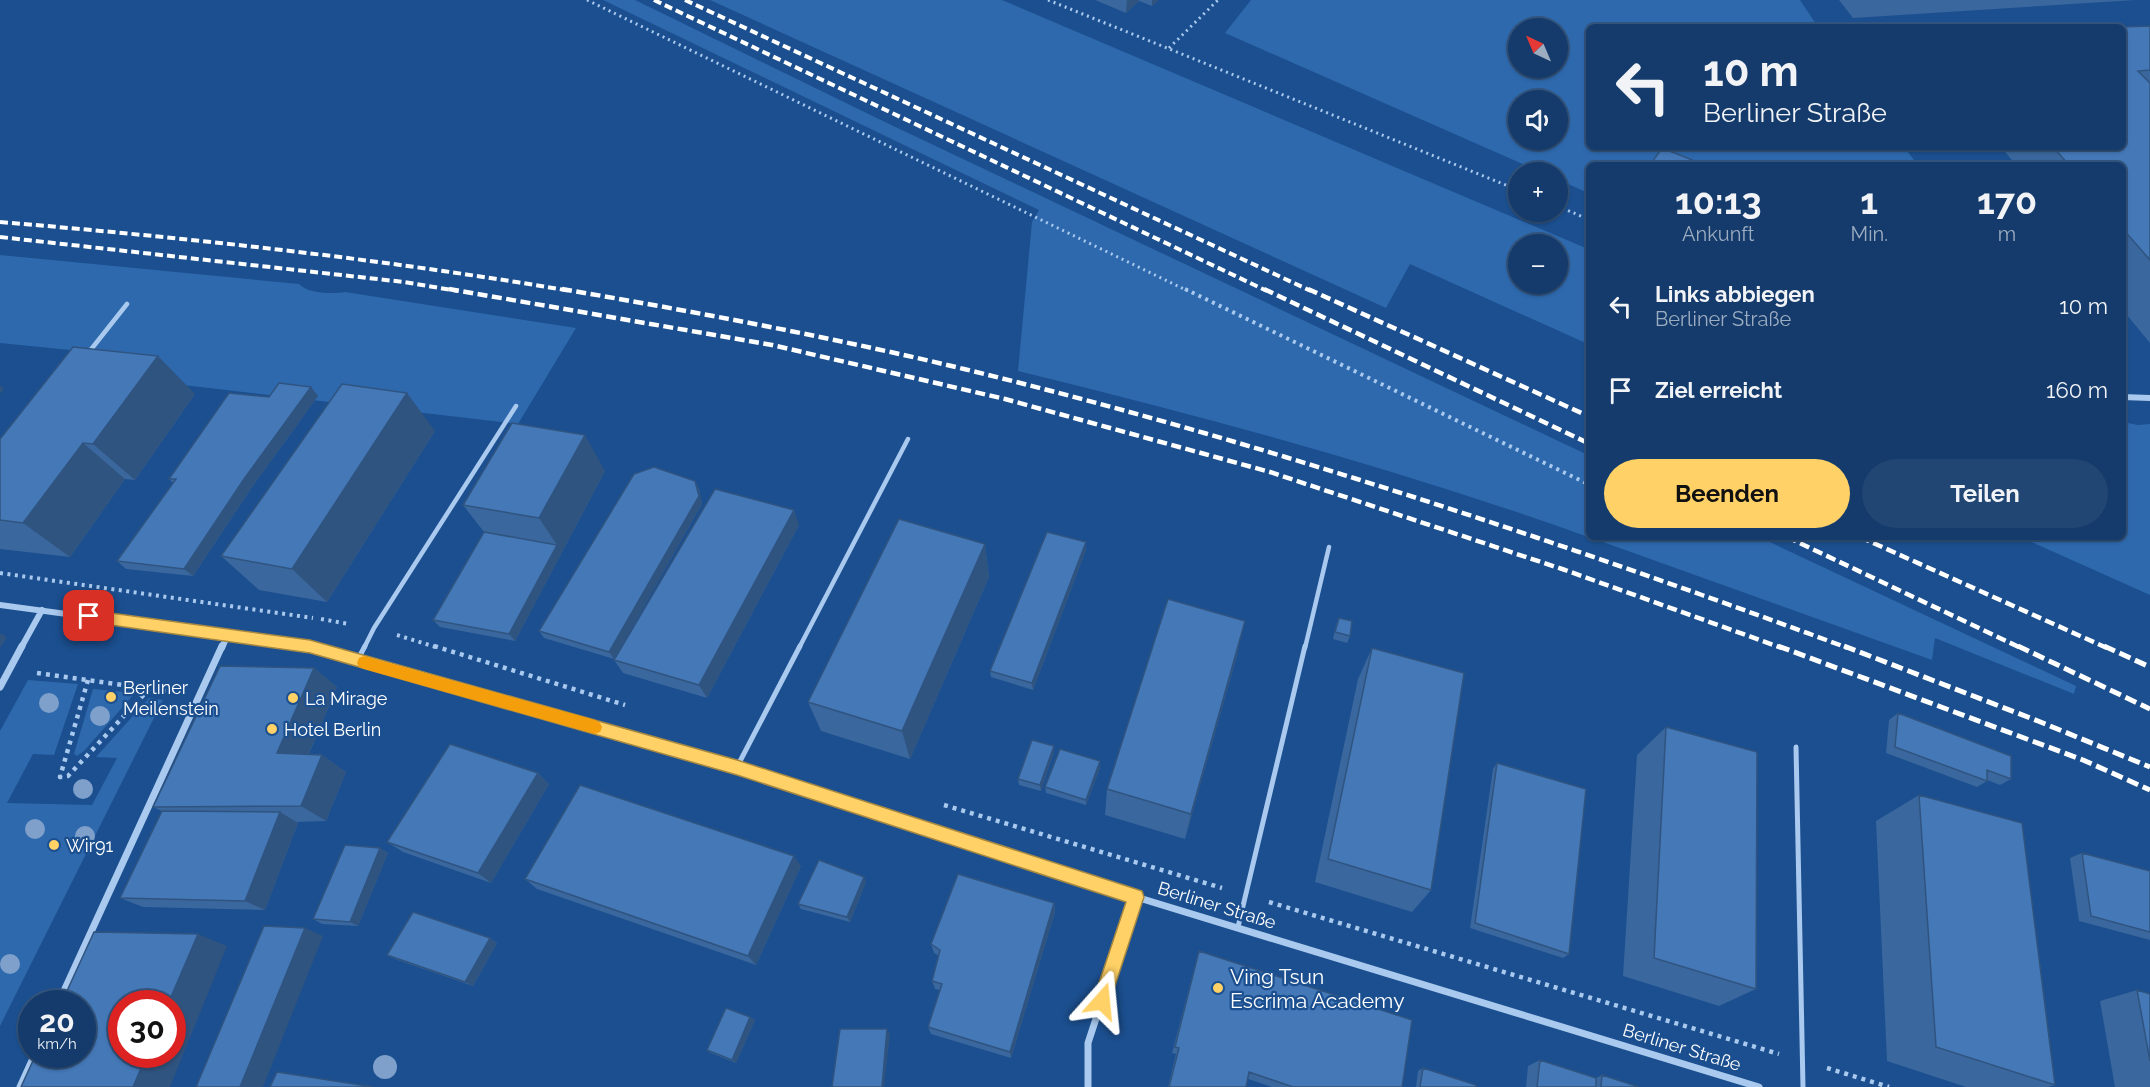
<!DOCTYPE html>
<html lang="de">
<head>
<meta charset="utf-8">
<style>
	:root { --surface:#143b6b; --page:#214673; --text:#f1f3f6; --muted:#9dadc1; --line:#33557e; --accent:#ffd166 }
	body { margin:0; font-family:Raleway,sans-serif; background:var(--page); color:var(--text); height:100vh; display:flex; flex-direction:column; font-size:22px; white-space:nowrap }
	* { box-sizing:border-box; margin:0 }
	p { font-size:20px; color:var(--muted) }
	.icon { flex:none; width:33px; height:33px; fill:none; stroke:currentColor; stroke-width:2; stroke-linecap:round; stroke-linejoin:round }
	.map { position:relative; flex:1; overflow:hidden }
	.panel { position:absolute; left:1586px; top:162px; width:540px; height:378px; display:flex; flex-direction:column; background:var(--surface); border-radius:9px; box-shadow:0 2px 4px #0004,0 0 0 2px var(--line) }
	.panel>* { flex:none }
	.top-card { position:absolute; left:1586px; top:24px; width:540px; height:126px; border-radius:9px; box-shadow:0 2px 4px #0004,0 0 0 2px var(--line); background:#143b6b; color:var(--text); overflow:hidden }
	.needle { width:39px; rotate:316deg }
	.controls { position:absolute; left:1508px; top:18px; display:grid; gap:12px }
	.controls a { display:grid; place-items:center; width:60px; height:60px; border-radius:50%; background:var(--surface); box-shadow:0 2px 4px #0004,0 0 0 2px var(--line); font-size:30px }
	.speed { position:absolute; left:18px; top:990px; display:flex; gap:12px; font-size:30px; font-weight:700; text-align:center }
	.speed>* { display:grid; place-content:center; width:78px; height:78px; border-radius:50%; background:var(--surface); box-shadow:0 2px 4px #0004,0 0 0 2px var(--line); line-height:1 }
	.speed small { font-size:15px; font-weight:400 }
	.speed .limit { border:9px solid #d22; background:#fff; color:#111 }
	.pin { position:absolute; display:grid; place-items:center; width:51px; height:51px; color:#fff; margin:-26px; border-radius:12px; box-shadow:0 3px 9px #0006 }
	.me { position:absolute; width:66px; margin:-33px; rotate:18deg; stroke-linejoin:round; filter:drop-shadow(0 0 4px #0008) }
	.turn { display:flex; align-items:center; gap:21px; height:126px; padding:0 18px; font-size:27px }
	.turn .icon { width:78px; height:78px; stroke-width:2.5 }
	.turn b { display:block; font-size:42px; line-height:51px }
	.eta { display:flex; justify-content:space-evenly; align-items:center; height:102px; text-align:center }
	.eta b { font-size:36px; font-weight:700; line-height:42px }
	.action { display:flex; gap:12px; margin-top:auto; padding:12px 18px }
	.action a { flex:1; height:69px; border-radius:36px; background:var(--accent); color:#111; font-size:24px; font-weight:700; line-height:69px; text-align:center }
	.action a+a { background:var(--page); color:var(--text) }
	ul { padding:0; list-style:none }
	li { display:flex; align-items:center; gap:18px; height:84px; padding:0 18px }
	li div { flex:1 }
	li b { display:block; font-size:22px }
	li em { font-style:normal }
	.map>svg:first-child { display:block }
	.green { fill:#2e69ad; fill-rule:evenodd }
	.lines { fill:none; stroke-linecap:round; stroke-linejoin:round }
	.path-far2 { stroke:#a9c9ee; stroke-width:3; stroke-dasharray:2 4; stroke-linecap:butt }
	.path-far1 { stroke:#a9c9ee; stroke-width:4; stroke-dasharray:3 4.5; stroke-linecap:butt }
	.path { stroke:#a9c9ee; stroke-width:4.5; stroke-dasharray:4 5; stroke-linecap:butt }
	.service-far1 { stroke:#a9c9ee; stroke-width:4.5 }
	.service { stroke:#a9c9ee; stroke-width:5 }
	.minor-far1 { stroke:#a9c9ee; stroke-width:6 }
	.minor { stroke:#a9c9ee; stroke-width:7 }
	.rail-far2 { stroke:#fff; stroke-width:4; stroke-dasharray:8 4; stroke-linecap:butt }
	.rail-far1 { stroke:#fff; stroke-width:4.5; stroke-dasharray:10 4.5; stroke-linecap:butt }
	.rail { stroke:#fff; stroke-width:5; stroke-dasharray:12 5; stroke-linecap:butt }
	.tree { fill:#7ea0ca }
	.wall { fill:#3a679d }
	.shaded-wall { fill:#305480 }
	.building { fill:#4478b7; stroke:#305480; stroke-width:1.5 }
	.route { fill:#ffd166; stroke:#a68842; stroke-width:1.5 }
	.slow { fill:#f59e0b }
	.poi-dot { fill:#ffd166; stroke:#1b4f8f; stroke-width:2 }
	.labels { text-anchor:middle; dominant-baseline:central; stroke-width:4.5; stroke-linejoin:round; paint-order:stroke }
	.poi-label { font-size:18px; fill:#fff; stroke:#1b4f8f; text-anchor:start }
	.street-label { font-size:18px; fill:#fff; stroke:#1b4f8f }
	.near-poi-label { font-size:21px; fill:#fff; stroke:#1b4f8f; text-anchor:start }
</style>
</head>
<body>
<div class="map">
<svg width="2150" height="1087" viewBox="0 0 2150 1087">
	<rect width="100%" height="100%" fill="#1b4f8f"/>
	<!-- green -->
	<path class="green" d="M 603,0 L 635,0 L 887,123 L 1588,455 L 1588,537 C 1402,470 1210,418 1018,371 L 1032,222 L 1039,210 Z
		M 710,0 L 1002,0 L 1588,249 L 1588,344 L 1410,264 L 1386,308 ZM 1557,244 L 1557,284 L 1518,284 L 1518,244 Z
		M 1251,0 L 1800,0 L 1818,27 L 1588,27 L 1588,147 L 1904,147 L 1918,165 L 1588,165 L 1588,193 L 1557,179 L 1557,172 L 1541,172 L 1225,33 ZM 1518,28 L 1557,28 L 1557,68 L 1518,68 ZM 1518,100 L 1557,100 L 1557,140 L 1518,140 Z
		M 0,255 L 299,284 C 308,294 333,294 345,292 L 576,328 L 518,424 L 63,371 L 80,351 L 0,343 Z
		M 2123,422 L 2138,425 L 2150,424 L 2150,595 L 2020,537 L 2122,537 Z
		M 1589,537 L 1759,537 L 2076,686 L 2074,694 L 1935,638 L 1932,660 Z
		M 28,680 L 78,684 L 54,755 L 33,754 L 7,803 L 92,805 L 117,758 L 96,757 L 149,698 L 163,700 L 0,1026 L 0,731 Z
		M 93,689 L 135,693 L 84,751 L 77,756 L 74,754 Z"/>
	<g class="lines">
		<!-- path-far2 -->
		<path class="path-far2" d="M 587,0 L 1188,291
			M 1048,0 L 1518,190
			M 1169,48 L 1218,0
			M 1557,206 L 1588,219"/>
		<!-- path-far1 -->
		<path class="path-far1" d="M 1185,289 L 1588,484
			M 0,573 L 313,618
			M 321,619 L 349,624
			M 397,635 L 439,648"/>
		<!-- path -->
		<path class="path" d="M 434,646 L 625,705
			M 37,673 L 172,692
			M 88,680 L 60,777 L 68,776 L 149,689
			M 944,805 L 1222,888
			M 1269,902 L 1779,1054
			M 1827,1068 L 1889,1087"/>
		<!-- service-far1 -->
		<path class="service-far1" d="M 89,352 L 127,304
			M 364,648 L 374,628 L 516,406
			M 799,648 L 908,439
			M 1305,648 L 1329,547"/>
		<!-- service -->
		<path class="service" d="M 357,661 L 365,646
			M 1796,747 L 1803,1087
			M 737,767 L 800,646
			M 1238,927 L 1305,646"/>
		<!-- minor-far1 -->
		<path class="minor-far1" d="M 2122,397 L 2150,398
			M 0,605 L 317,648
			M 21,648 L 42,610
			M 222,648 L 228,634"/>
		<!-- minor -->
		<path class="minor" d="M 311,646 L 737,767 L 1136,897 L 1759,1087
			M 0,687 L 22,646
			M 58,1004 L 222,646
			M 20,1087 L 35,1054
			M 1088,1087 L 1088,1043 L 1136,897"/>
		<!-- rail-far2 -->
		<path class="rail-far2" d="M 654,0 L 1267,291
			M 685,0 L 1311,291
			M 0,222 C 191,238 382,259 571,291
			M 0,237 L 404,282 L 458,291"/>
		<!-- rail-far1 -->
		<path class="rail-far1" d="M 449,289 L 772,345 L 1005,399 L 1270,472 L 1565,570 L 1782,648
			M 562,289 C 696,312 831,337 964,369 C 1264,442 1558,541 1848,648
			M 1264,289 L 1588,443
			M 1308,289 L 1588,416
			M 1787,537 L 2021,648
			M 1860,537 L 2107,648"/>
		<!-- rail -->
		<path class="rail" d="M 1778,646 L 2083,760 L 2150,790
			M 1844,646 L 2038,721 L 2150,767
			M 2018,646 L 2150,709
			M 2104,646 L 2150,667"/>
	</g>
	<!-- trees -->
	<g class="tree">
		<circle cx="49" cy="703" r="10"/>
		<circle cx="100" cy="716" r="10"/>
		<circle cx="83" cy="789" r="10"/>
		<circle cx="35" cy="829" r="10"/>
		<circle cx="85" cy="836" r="10"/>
		<circle cx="10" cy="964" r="10"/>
		<circle cx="385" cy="1067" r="12"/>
	</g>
	<!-- wall -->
	<path class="wall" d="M 1095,0 L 1159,0 L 1152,6 L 1139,1 L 1126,13 Z
		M 1839,0 L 2136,0 L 1853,18 Z
		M 2150,26 L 2150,343 L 2122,309 L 2122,165 L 2016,165 L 2001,147 L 2122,147 L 2122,27 Z
		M 311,387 L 318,396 L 252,487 L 193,576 L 126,569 L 117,561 L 173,483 L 169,479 L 269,397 Z
		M 195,394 L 135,480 L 125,479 L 70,557 L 0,549 L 0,439 Z
		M 435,431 L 327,602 L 259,590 L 221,556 Z
		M 605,471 L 515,641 L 440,627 L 433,620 L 484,532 L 463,505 Z
		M 695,481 L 699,489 L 702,504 L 614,659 L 544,638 L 539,631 Z
		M 799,525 L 707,698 L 623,673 L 614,660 Z
		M 1086,542 L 1086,550 L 1033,690 L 991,677 L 990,671 Z
		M 985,544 L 989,577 L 910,759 L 821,731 L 808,702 Z
		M 1339,618 L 1350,636 L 1347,643 L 1333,639 L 1336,625 Z
		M 1372,648 L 1431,890 L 1412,912 L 1315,882 L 1358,679 Z
		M 1238,652 L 1185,839 L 1105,815 L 1107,789 Z
		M 314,668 L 337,687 L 309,754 L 322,755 L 346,772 L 326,821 L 296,822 L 298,823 L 265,910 L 143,907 L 120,898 L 162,811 L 153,807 Z
		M 1898,713 L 2011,779 L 2000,785 L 1987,780 L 1987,781 L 1977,787 L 1886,753 L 1889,720 Z
		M 1666,727 L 1756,989 L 1719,1006 L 1623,976 L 1637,755 Z
		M 1054,752 L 1041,791 L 1019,785 L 1018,779 Z
		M 1497,763 L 1569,954 L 1563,958 L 1470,928 L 1493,769 Z
		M 1100,768 L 1086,805 L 1046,793 L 1045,787 Z
		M 538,773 L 549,784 L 491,883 L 403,852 L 387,842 Z
		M 1919,795 L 2055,1085 L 2048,1087 L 1966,1087 L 1887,1061 L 1876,821 Z
		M 380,848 L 388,853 L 358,926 L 322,924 L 313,919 Z
		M 2082,853 L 2150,871 L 2150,940 L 2079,921 L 2070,858 Z
		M 801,866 L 756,965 L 537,889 L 525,879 Z
		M 866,882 L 850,922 L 801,909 L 798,904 Z
		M 1054,903 L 1055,912 L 1011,1058 L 931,1034 L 928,1027 L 940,990 L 935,989 L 932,981 L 939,956 L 934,953 L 931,944 Z
		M 490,938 L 497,943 L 473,986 L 395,959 L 387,955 Z
		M 1199,951 L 1402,1087 L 1272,1087 L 1248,1079 L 1246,1087 L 1168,1087 L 1176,1054 L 1172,1053 Z
		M 2137,990 L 2150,994 L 2150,1087 L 2115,1087 L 2100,1001 Z
		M 750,1017 L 755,1020 L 736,1063 L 711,1053 L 707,1050 Z
		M 1540,1060 L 1596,1078 L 1602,1075 L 1639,1087 L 1526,1087 L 1528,1066 Z
		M 1423,1068 L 1476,1087 L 1416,1087 L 1418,1071 Z"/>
	<!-- shaded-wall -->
	<path class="shaded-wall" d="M 1127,0 L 1139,0 L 1139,1 L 1126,13 Z
		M 1152,0 L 1159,0 L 1152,6 Z
		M 158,356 L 195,394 L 135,480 L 93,444 Z
		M 0,385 L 4,389 L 0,394 Z
		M 311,387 L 318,396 L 252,487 L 193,576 L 184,569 L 244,479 Z
		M 407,393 L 435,431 L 327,602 L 292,569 Z
		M 585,435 L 605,471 L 515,641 L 509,634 L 557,545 L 539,518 Z
		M 83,443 L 125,479 L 70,557 L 23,523 Z
		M 695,481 L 699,489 L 702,504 L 614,659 L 609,652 Z
		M 794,510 L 799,525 L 707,698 L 699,685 Z
		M 1086,542 L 1086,550 L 1033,690 L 1032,683 Z
		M 985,544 L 989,577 L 910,759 L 902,731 Z
		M 1245,621 L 1238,652 L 1185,839 L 1191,814 Z
		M 0,633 L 7,637 L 0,648 Z
		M 314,668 L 337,687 L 302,770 L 277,753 Z
		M 1054,746 L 1054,752 L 1041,791 L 1040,785 Z
		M 322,755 L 346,772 L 326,821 L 301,806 Z
		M 1100,761 L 1100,768 L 1086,805 L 1086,800 Z
		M 538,773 L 549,784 L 491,883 L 478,873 Z
		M 280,812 L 298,823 L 265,910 L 245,901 Z
		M 380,848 L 388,853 L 358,926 L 350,922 Z
		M 794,856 L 801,866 L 756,965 L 748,956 Z
		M 864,877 L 866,882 L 850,922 L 847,917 Z
		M 1054,903 L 1055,912 L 1011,1058 L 1010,1052 Z
		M 305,928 L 323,936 L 263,1087 L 240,1087 Z
		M 198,934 L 227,946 L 170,1087 L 133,1087 L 147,1054 L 172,1054 L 172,1004 L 168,1004 Z
		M 490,938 L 497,943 L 473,986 L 465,982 Z
		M 750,1017 L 755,1020 L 736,1063 L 732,1060 Z
		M 887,1029 L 890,1033 L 884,1087 L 882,1087 Z"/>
	<!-- building -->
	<path class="building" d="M 2150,26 L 2150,70 L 2138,71 L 2150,83 L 2150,260 L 2122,228 L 2122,165 L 2069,165 L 2053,147 L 2122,147 L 2122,27 Z
		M 1662,148 L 1705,165 L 1650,165 Z
		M 73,347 L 158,356 L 93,444 L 83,443 L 23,523 L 0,520 L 0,439 Z
		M 279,383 L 311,387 L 244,479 L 184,569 L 117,561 L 176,479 L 169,479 L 229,393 L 269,397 Z
		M 342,384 L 407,393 L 292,569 L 221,556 Z
		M 512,423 L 585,435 L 539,518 L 463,505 Z
		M 654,467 L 695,481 L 699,496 L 609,652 L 539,631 L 634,474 Z
		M 715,489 L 794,510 L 699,685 L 614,660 Z
		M 899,519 L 985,544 L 902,731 L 808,702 Z
		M 484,532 L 557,545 L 509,634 L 433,620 Z
		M 1047,532 L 1086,542 L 1032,683 L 990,671 Z
		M 1168,599 L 1245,621 L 1191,814 L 1107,789 Z
		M 1339,618 L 1352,621 L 1350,636 L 1335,632 Z
		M 1372,648 L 1464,673 L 1431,890 L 1328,859 Z
		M 220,666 L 314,668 L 277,753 L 322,755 L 301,806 L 153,807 Z
		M 1898,713 L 2011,756 L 2011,779 L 1987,770 L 1987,781 L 1895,747 Z
		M 1666,727 L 1757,752 L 1756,989 L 1654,958 Z
		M 1032,740 L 1054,746 L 1040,785 L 1018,779 Z
		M 450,744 L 538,773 L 478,873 L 387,842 Z
		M 1060,749 L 1100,761 L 1086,800 L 1045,787 Z
		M 1497,763 L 1586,789 L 1569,954 L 1475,923 Z
		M 580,785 L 794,856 L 748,956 L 525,879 Z
		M 1919,795 L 2022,823 L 2055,1085 L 1936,1047 Z
		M 162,811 L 280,812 L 245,901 L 120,898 Z
		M 345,845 L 380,848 L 350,922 L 313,919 Z
		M 2082,853 L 2150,871 L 2150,932 L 2091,916 Z
		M 819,860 L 864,877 L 847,917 L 798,904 Z
		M 958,874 L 1054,903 L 1010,1052 L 928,1027 L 942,984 L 932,981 L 940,950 L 931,944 Z
		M 413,912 L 490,938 L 465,982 L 387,955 Z
		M 264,926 L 305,928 L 240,1087 L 196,1087 Z
		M 94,932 L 198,934 L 168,1004 L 122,1004 L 122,1054 L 147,1054 L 133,1087 L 21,1087 L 36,1054 L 82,1054 L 82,1004 L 61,1004 Z
		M 1199,951 L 1412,1020 L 1402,1087 L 1293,1087 L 1249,1072 L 1246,1087 L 1169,1087 L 1179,1048 L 1175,1047 Z
		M 2137,990 L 2150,994 L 2150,1061 Z
		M 726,1008 L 750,1017 L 732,1060 L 707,1050 Z
		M 840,1029 L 887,1029 L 882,1087 L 832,1087 Z
		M 1540,1060 L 1596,1078 L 1596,1087 L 1537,1087 Z
		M 1423,1068 L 1476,1085 L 1476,1087 L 1420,1087 Z
		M 277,1072 L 373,1087 L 270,1087 Z
		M 1602,1075 L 1639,1087 L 1601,1087 Z"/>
	<!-- route -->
	<path class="route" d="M 89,610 L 310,640 L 737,760 L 1136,889 L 1142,891 L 1144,897 L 1110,1001 L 1108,1007 L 1102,1010 L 1096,1007 L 1093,1001 L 1126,902 L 737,775 L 310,653 L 89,622 L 84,621 L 82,616 L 84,612 Z"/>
	<!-- slow -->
	<path class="slow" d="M 364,656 L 595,720 L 600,723 L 602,727 L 600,732 L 595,734 L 364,669 L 359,667 L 357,663 L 359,658 Z"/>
	<!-- markers -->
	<g class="poi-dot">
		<circle cx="111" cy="697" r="6"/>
		<circle cx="293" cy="698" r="6"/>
		<circle cx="272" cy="729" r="6"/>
		<circle cx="54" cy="845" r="6"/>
		<circle cx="1218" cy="988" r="6"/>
	</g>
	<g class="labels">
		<!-- poi labels -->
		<g class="poi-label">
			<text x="123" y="687">Berliner<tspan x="123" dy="21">Meilenstein</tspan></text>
			<text x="305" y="698">La Mirage</text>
			<text x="284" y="729">Hotel Berlin</text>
			<text x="66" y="845">Wir91</text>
		</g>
		<!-- street labels -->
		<g class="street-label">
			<text transform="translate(1217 905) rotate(17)">Berliner Straße</text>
			<text transform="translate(1682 1047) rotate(17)">Berliner Straße</text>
		</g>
		<!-- near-poi labels -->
		<g class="near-poi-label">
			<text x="1230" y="976">Ving Tsun<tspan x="1230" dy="24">Escrima Academy</tspan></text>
		</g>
	</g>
</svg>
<div class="controls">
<a><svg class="needle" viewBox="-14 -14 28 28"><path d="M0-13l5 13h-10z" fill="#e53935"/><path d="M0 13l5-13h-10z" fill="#9dadc1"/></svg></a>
<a><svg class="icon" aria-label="sound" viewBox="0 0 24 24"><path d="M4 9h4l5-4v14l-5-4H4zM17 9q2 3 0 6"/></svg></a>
<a>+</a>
<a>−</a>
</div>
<div class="speed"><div>20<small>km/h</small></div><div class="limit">30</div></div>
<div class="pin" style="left:89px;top:616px;background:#d93025"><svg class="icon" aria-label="arrive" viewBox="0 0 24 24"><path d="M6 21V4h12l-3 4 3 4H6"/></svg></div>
<svg class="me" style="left:1102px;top:1001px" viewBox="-20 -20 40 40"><path d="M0-17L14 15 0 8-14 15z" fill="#ffd166" stroke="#fff" stroke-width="4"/></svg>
<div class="top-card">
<div class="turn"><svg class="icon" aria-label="left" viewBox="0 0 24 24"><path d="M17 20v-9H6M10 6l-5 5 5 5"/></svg><div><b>10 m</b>Berliner Straße</div></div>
</div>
<section class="panel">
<div class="eta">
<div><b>10:13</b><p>Ankunft</p></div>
<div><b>1</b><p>Min.</p></div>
<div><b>170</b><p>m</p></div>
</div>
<ul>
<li><svg class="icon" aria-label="left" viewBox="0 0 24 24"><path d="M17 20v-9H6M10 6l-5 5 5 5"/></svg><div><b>Links abbiegen</b><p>Berliner Straße</p></div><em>10 m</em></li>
<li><svg class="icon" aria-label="arrive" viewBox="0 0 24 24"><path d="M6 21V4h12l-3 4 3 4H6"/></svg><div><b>Ziel erreicht</b></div><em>160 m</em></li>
</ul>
<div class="action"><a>Beenden</a><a>Teilen</a></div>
</section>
</div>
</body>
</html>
